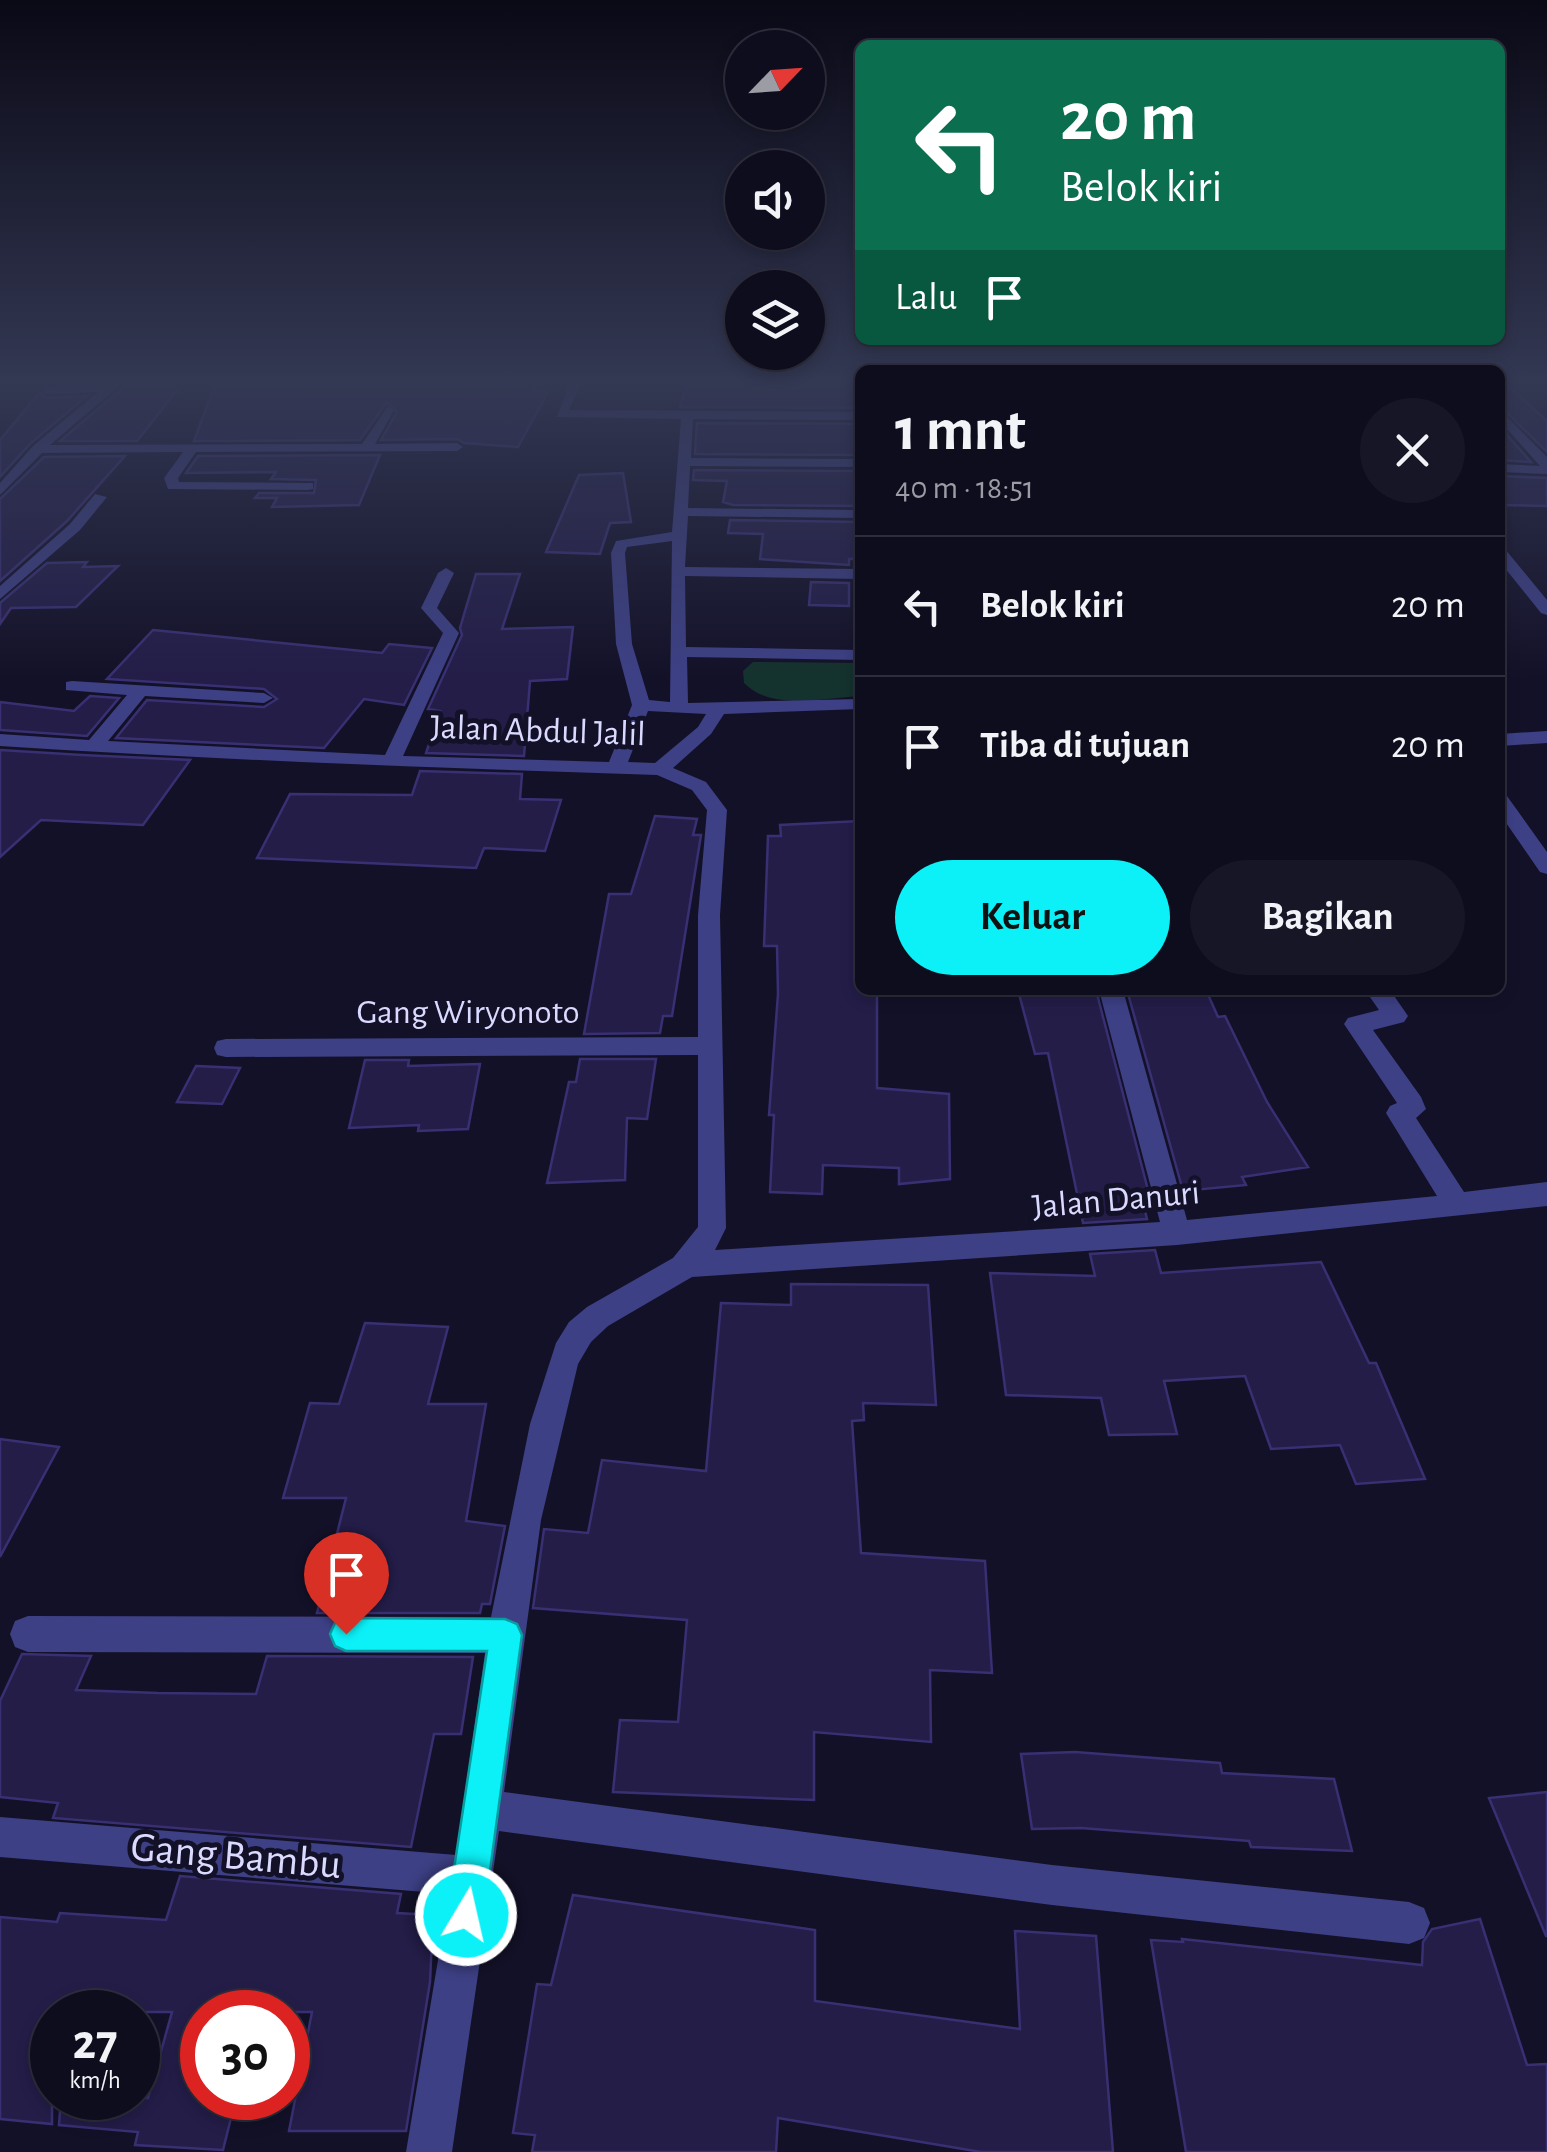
<!DOCTYPE html>
<html lang="id">
<head>
<meta charset="utf-8">
<style>
	:root { --surface:#0e0d1e; --page:#171627; --text:#f1f3f6; --muted:#9b9ca4; --line:#2e2d3c; --accent:#0bf1f7 }
	body { margin:0; font-family:"Alegreya Sans",sans-serif; background:var(--page); color:var(--text); height:100vh; display:flex; flex-direction:column; font-size:38px; white-space:nowrap }
	* { box-sizing:border-box; margin:0 }
	p { font-size:32px; color:var(--muted) }
	.icon { flex:none; width:55px; height:55px; fill:none; stroke:currentColor; stroke-width:2; stroke-linecap:round; stroke-linejoin:round }
	.map { position:relative; flex:1; overflow:hidden }
	.details { position:absolute; left:855px; top:365px; width:650px; height:630px; display:flex; flex-direction:column; background:var(--surface); border-radius:15px; box-shadow:0 5px 15px #0003,0 0 0 2px var(--line) }
	.details>* { flex:none }
	.guide { position:absolute; left:855px; top:40px; width:650px; height:305px; border-radius:15px; box-shadow:0 5px 15px #0003,0 0 0 2px var(--line); background:#0b6e4f; color:#fff; overflow:hidden }
	.needle { width:65px; rotate:65deg }
	.controls { position:absolute; left:725px; top:30px; display:grid; gap:20px }
	.controls a { display:grid; place-items:center; width:100px; height:100px; border-radius:50%; background:var(--surface); box-shadow:0 5px 15px #0003,0 0 0 2px var(--line); font-size:50px }
	.speed { position:absolute; left:30px; top:1990px; display:flex; gap:20px; font-size:50px; font-weight:700; text-align:center }
	.speed>* { display:grid; place-content:center; width:130px; height:130px; border-radius:50%; background:var(--surface); box-shadow:0 5px 15px #0003,0 0 0 2px var(--line); line-height:1 }
	.speed small { font-size:25px; font-weight:400 }
	.speed .limit { border:15px solid #d22; background:#fff; color:#111 }
	.pin { position:absolute; display:grid; place-items:center; width:85px; height:85px; color:#fff; margin:-102px -42px; border-radius:50% 50% 50% 0; rotate:-45deg; box-shadow:0 0 10px #0007 }
	.pin .icon { rotate:45deg }
	.me { position:absolute; width:110px; margin:-55px; rotate:9deg; stroke-linejoin:round; filter:drop-shadow(0 0 8px #0008) }
	.turn { display:flex; align-items:center; gap:35px; height:210px; padding:0 40px; font-size:45px }
	.turn .icon { width:130px; height:130px; stroke-width:2.5 }
	.turn b { display:block; font-size:70px; line-height:85px }
	.then { display:flex; align-items:center; height:95px; padding:0 40px; background:#0003; gap:20px; font-size:38px }
	.round { display:grid; place-items:center; flex:none; width:105px; height:105px; border-radius:52px; background:var(--page) }
	.headline { display:flex; align-items:center; justify-content:space-between; height:170px; padding:0 40px }
	h1 { font-size:60px; font-weight:700; line-height:75px }
	.primary-button { display:flex; gap:20px; margin-top:auto; padding:20px 40px }
	.primary-button a { flex:1; height:115px; border-radius:60px; background:var(--accent); color:#111; font-size:40px; font-weight:700; line-height:115px; text-align:center }
	.primary-button a+a { background:var(--page); color:var(--text) }
	ul { padding:0; list-style:none }
	li { display:flex; align-items:center; gap:30px; height:140px; padding:0 40px; border-top:2px solid var(--line) }
	li div { flex:1 }
	li b { display:block; font-size:38px }
	li em { font-style:normal }
	.map>svg:first-child { display:block }
	.green { fill:#14322e }
	.building { fill:#231d48; stroke:#383073; stroke-width:2.5 }
	.lines { fill:none; stroke-linecap:round; stroke-linejoin:round }
	.minor { fill:#3d4085; fill-rule:evenodd }
	.route { fill:#0bf1f7; stroke:#079da1; stroke-width:2.5 }
	.labels { text-anchor:middle; dominant-baseline:central; stroke-width:10; stroke-linejoin:round; paint-order:stroke }
	.street-label { font-size:35px; fill:#dad9fe; stroke:#131128 }
	.near-street-label { font-size:42px; fill:#dad9fe; stroke:#131128 }
</style>
</head>
<body>
<div class="map">
<svg width="1547" height="2152" viewBox="0 0 1547 2152">
	<rect width="100%" height="100%" fill="#131128"/>
	<!-- green -->
	<path class="green" d="M 753,662 L 860,663 L 860,696 C 823,698 771,711 744,683 L 743,671 Z"/>
	<!-- building -->
	<path class="building" d="M 217,379 L 325,379 L 319,385 L 477,385 L 480,379 L 540,379 L 533,391 L 548,392 L 518,447 L 464,443 L 457,439 L 381,440 L 397,412 L 387,402 L 360,440 L 194,441 Z
		M 688,379 L 860,379 L 860,408 L 680,407 Z
		M 1501,379 L 1547,421 L 1547,452 L 1500,406 Z
		M 185,380 L 137,441 L 60,441 L 125,386 Z
		M 40,392 L 46,398 L 87,396 L 31,443 L 0,477 L 0,440 Z
		M 697,423 L 860,424 L 860,455 L 695,454 Z
		M 1500,427 L 1531,462 L 1500,460 Z
		M 380,455 L 359,505 L 272,507 L 277,498 L 255,498 L 259,493 L 314,493 L 316,480 L 271,479 L 276,472 L 186,473 L 198,456 Z
		M 125,456 L 67,521 L 0,581 L 0,499 L 44,457 Z
		M 694,470 L 860,471 L 860,506 L 733,505 L 723,502 L 727,481 L 693,480 Z
		M 623,473 L 631,522 L 610,523 L 600,554 L 546,552 L 579,475 Z
		M 1500,476 L 1547,478 L 1547,506 L 1500,505 Z
		M 730,520 L 860,522 L 860,559 L 849,559 L 849,565 L 760,559 L 763,534 L 728,533 Z
		M 87,562 L 83,567 L 118,566 L 76,607 L 11,608 L 0,624 L 0,603 L 47,563 Z
		M 476,574 L 520,574 L 502,629 L 573,627 L 567,679 L 530,681 L 524,756 L 426,753 L 440,711 L 428,709 L 462,635 L 460,628 Z
		M 811,582 L 849,583 L 849,606 L 809,605 Z
		M 153,630 L 382,653 L 389,644 L 432,648 L 404,705 L 364,699 L 324,748 L 116,738 L 147,700 L 264,707 L 277,699 L 264,689 L 107,679 Z
		M 90,696 L 119,698 L 87,736 L 0,730 L 0,702 L 74,711 Z
		M 0,750 L 82,755 L 190,760 L 143,825 L 41,820 L 0,857 Z
		M 420,771 L 522,774 L 520,799 L 561,800 L 545,851 L 484,848 L 476,868 L 257,858 L 290,794 L 412,795 Z
		M 655,816 L 697,819 L 693,835 L 701,835 L 672,1016 L 663,1016 L 660,1033 L 584,1034 L 609,894 L 631,894 Z
		M 860,821 L 860,990 L 877,990 L 877,1088 L 949,1094 L 950,1179 L 899,1184 L 899,1168 L 823,1165 L 822,1194 L 770,1192 L 774,1115 L 769,1115 L 778,994 L 777,946 L 764,946 L 768,836 L 781,836 L 780,825 Z
		M 1018,990 L 1096,990 L 1149,1194 L 1141,1195 L 1147,1219 L 1083,1223 L 1048,1053 L 1035,1054 Z
		M 1127,990 L 1206,990 L 1218,1017 L 1225,1016 L 1267,1102 L 1308,1167 L 1242,1177 L 1246,1185 L 1183,1191 Z
		M 580,1059 L 656,1059 L 647,1119 L 627,1118 L 625,1180 L 547,1183 L 569,1082 L 576,1082 Z
		M 365,1060 L 409,1060 L 408,1066 L 480,1064 L 468,1129 L 418,1131 L 419,1125 L 349,1128 Z
		M 196,1066 L 240,1068 L 222,1104 L 177,1102 Z
		M 1155,1250 L 1161,1273 L 1321,1262 L 1369,1363 L 1376,1363 L 1425,1479 L 1356,1484 L 1340,1445 L 1271,1449 L 1245,1376 L 1164,1381 L 1177,1434 L 1109,1435 L 1101,1398 L 1006,1395 L 990,1273 L 1095,1276 L 1090,1254 Z
		M 791,1284 L 928,1285 L 936,1405 L 863,1403 L 864,1420 L 852,1421 L 861,1553 L 985,1561 L 992,1673 L 930,1670 L 931,1742 L 814,1732 L 814,1800 L 613,1792 L 620,1720 L 678,1722 L 687,1620 L 533,1608 L 544,1529 L 588,1533 L 602,1460 L 706,1471 L 721,1303 L 791,1305 Z
		M 365,1323 L 448,1327 L 428,1404 L 486,1404 L 466,1521 L 505,1526 L 490,1604 L 482,1604 L 480,1613 L 317,1613 L 346,1498 L 283,1498 L 310,1403 L 339,1404 Z
		M 0,1439 L 59,1447 L 0,1557 Z
		M 22,1654 L 91,1656 L 76,1690 L 158,1693 L 256,1694 L 267,1656 L 473,1657 L 461,1734 L 434,1734 L 411,1847 L 53,1818 L 58,1803 L 0,1797 L 0,1701 Z
		M 1075,1752 L 1220,1763 L 1222,1773 L 1334,1779 L 1352,1851 L 1251,1847 L 1249,1841 L 1081,1828 L 1032,1829 L 1021,1754 Z
		M 1547,1792 L 1547,1936 L 1546,1936 L 1489,1798 Z
		M 180,1876 L 401,1894 L 397,1913 L 433,1915 L 430,1982 L 406,2131 L 289,2131 L 312,2012 L 202,2012 L 202,2098 L 236,2098 L 223,2150 L 135,2145 L 138,2132 L 59,2125 L 61,2098 L 148,2098 L 172,2012 L 52,2012 L 52,2124 L 0,2119 L 0,1917 L 57,1922 L 60,1913 L 166,1920 Z
		M 573,1895 L 815,1930 L 815,2001 L 1020,2029 L 1015,1931 L 1096,1936 L 1113,2152 L 981,2152 L 778,2118 L 776,2152 L 532,2152 L 535,2135 L 513,2133 L 537,1984 L 551,1985 Z
		M 1480,1919 L 1527,2065 L 1547,2064 L 1547,2152 L 1186,2152 L 1151,1940 L 1183,1942 L 1182,1939 L 1422,1965 L 1423,1942 L 1432,1929 Z"/>
	<g class="lines">
		<!-- minor -->
		<path class="minor" d="M 114,379 L 127,379 L 50,445 L 362,444 L 388,406 L 394,410 L 375,444 L 457,443 L 463,447 L 457,451 L 196,452 L 178,478 L 179,482 L 313,483 L 313,489 L 308,490 L 168,489 L 164,478 L 183,452 L 42,453 L 0,495 L 0,483 L 33,446 L 98,392 L 46,394 L 42,387 L 107,385 Z
			M 571,379 L 583,379 L 569,410 L 860,412 L 860,420 L 693,419 L 691,458 L 860,459 L 860,467 L 690,466 L 688,508 L 860,510 L 860,518 L 688,516 L 685,567 L 860,569 L 860,579 L 685,576 L 686,647 L 860,650 L 860,660 L 687,657 L 688,703 L 860,699 L 860,709 L 724,714 L 711,734 L 673,768 L 706,782 L 727,810 L 720,915 L 726,1228 L 715,1250 L 1160,1222 L 1099,990 L 1123,990 L 1187,1220 L 1437,1196 L 1386,1113 L 1390,1106 L 1397,1103 L 1344,1024 L 1348,1018 L 1379,1010 L 1365,990 L 1390,990 L 1408,1016 L 1404,1022 L 1373,1030 L 1421,1097 L 1426,1109 L 1416,1118 L 1464,1192 L 1547,1182 L 1547,1206 L 1177,1245 L 692,1277 L 608,1326 L 591,1342 L 578,1364 L 541,1520 L 504,1792 L 1052,1865 L 1409,1902 L 1424,1908 L 1430,1923 L 1424,1938 L 1409,1944 L 1052,1905 L 499,1831 L 452,2152 L 406,2152 L 449,1894 L 0,1857 L 0,1817 L 456,1855 L 485,1653 L 28,1652 L 15,1647 L 10,1634 L 15,1621 L 28,1616 L 491,1617 L 530,1424 L 556,1343 L 569,1322 L 587,1307 L 673,1258 L 698,1227 L 698,1055 L 226,1057 L 217,1055 L 214,1048 L 217,1041 L 226,1039 L 698,1037 L 698,915 L 707,810 L 692,790 L 657,775 C 437,768 219,760 0,746 L 0,734 L 89,740 L 127,695 L 66,690 L 66,682 L 72,681 L 264,693 L 273,698 L 264,703 L 145,696 L 108,741 L 385,755 L 443,633 L 421,608 L 438,573 L 446,568 L 454,573 L 437,608 L 459,633 L 403,756 L 609,762 L 632,705 L 616,644 L 611,553 L 616,541 L 672,532 L 681,419 L 557,417 ZM 672,541 L 670,702 L 649,700 L 632,644 L 625,553 L 627,547 ZM 648,711 L 706,714 L 698,727 L 655,763 L 628,762 Z
			M 1500,410 L 1547,457 L 1547,474 L 1500,472 L 1500,464 L 1540,466 L 1500,421 Z
			M 95,494 L 107,497 L 80,530 L 0,599 L 0,586 L 70,524 Z
			M 1500,548 L 1505,549 L 1547,600 L 1547,615 L 1541,613 L 1500,562 Z
			M 1547,731 L 1547,743 L 1500,746 L 1500,734 Z
			M 1500,794 L 1507,796 L 1547,852 L 1547,874 L 1540,872 L 1500,814 Z"/>
	</g>
	<!-- sky -->
	<linearGradient id="sky" x2="0" y2="1"><stop stop-color="#0a0916"/><stop offset="0.56" stop-color="#333853"/><stop offset="1" stop-color="#333853" stop-opacity="0"/></linearGradient>
	<rect width="1547" height="680" fill="url(#sky)"/>
	<!-- route -->
	<path class="route" d="M 346,1618 L 505,1619 L 517,1624 L 522,1635 L 484,1915 L 479,1928 L 466,1934 L 452,1928 L 447,1915 L 487,1651 L 346,1651 L 335,1646 L 330,1634 L 335,1623 Z"/>
	<g class="labels">
		<!-- street labels -->
		<g class="street-label">
			<text transform="translate(538 731) rotate(2)">Jalan Abdul Jalil</text>
			<text x="468" y="1012">Gang Wiryonoto</text>
			<text transform="translate(1116 1200) rotate(-5)">Jalan Danuri</text>
		</g>
		<!-- near-street labels -->
		<g class="near-street-label">
			<text transform="translate(236 1856) rotate(5)">Gang Bambu</text>
		</g>
	</g>
</svg>
<div class="controls">
<a><svg class="needle" viewBox="-14 -14 28 28"><path d="M0-13l5 13h-10z" fill="#e53935"/><path d="M0 13l5-13h-10z" fill="#9b9ca4"/></svg></a>
<a><svg class="icon" aria-label="sound" viewBox="0 0 24 24"><path d="M4 9h4l5-4v14l-5-4H4zM17 9q2 3 0 6"/></svg></a>
<a><svg class="icon" aria-label="layers" viewBox="0 0 24 24"><path d="M12 4l9 5-9 5-9-5zM3 14l9 5 9-5"/></svg></a>
</div>
<div class="speed"><div>27<small>km/h</small></div><div class="limit">30</div></div>
<div class="pin" style="left:346px;top:1634px;background:#d93025"><svg class="icon" aria-label="arrive" viewBox="0 0 24 24"><path d="M6 21V4h12l-3 4 3 4H6"/></svg></div>
<svg class="me" style="left:466px;top:1915px" viewBox="-20 -20 40 40"><circle r="17" fill="#0bf1f7" stroke="#fff" stroke-width="3"/><path d="M0-11L8 9 0 5-8 9z" fill="#fff"/></svg>
<div class="guide">
<div class="turn"><svg class="icon" aria-label="left" viewBox="0 0 24 24"><path d="M17 20v-9H6M10 6l-5 5 5 5"/></svg><div><b>20 m</b>Belok kiri</div></div>
<div class="then">Lalu<svg class="icon" aria-label="arrive" viewBox="0 0 24 24"><path d="M6 21V4h12l-3 4 3 4H6"/></svg></div>
</div>
<section class="details">
<div class="headline"><div><h1>1 mnt</h1><p>40 m · 18:51</p></div><a class="round"><svg class="icon" aria-label="close" viewBox="0 0 24 24"><path d="M6 6l12 12M18 6L6 18"/></svg></a></div>
<ul>
<li><svg class="icon" aria-label="left" viewBox="0 0 24 24"><path d="M17 20v-9H6M10 6l-5 5 5 5"/></svg><div><b>Belok kiri</b></div><em>20 m</em></li>
<li><svg class="icon" aria-label="arrive" viewBox="0 0 24 24"><path d="M6 21V4h12l-3 4 3 4H6"/></svg><div><b>Tiba di tujuan</b></div><em>20 m</em></li>
</ul>
<div class="primary-button"><a>Keluar</a><a>Bagikan</a></div>
</section>
</div>
</body>
</html>
